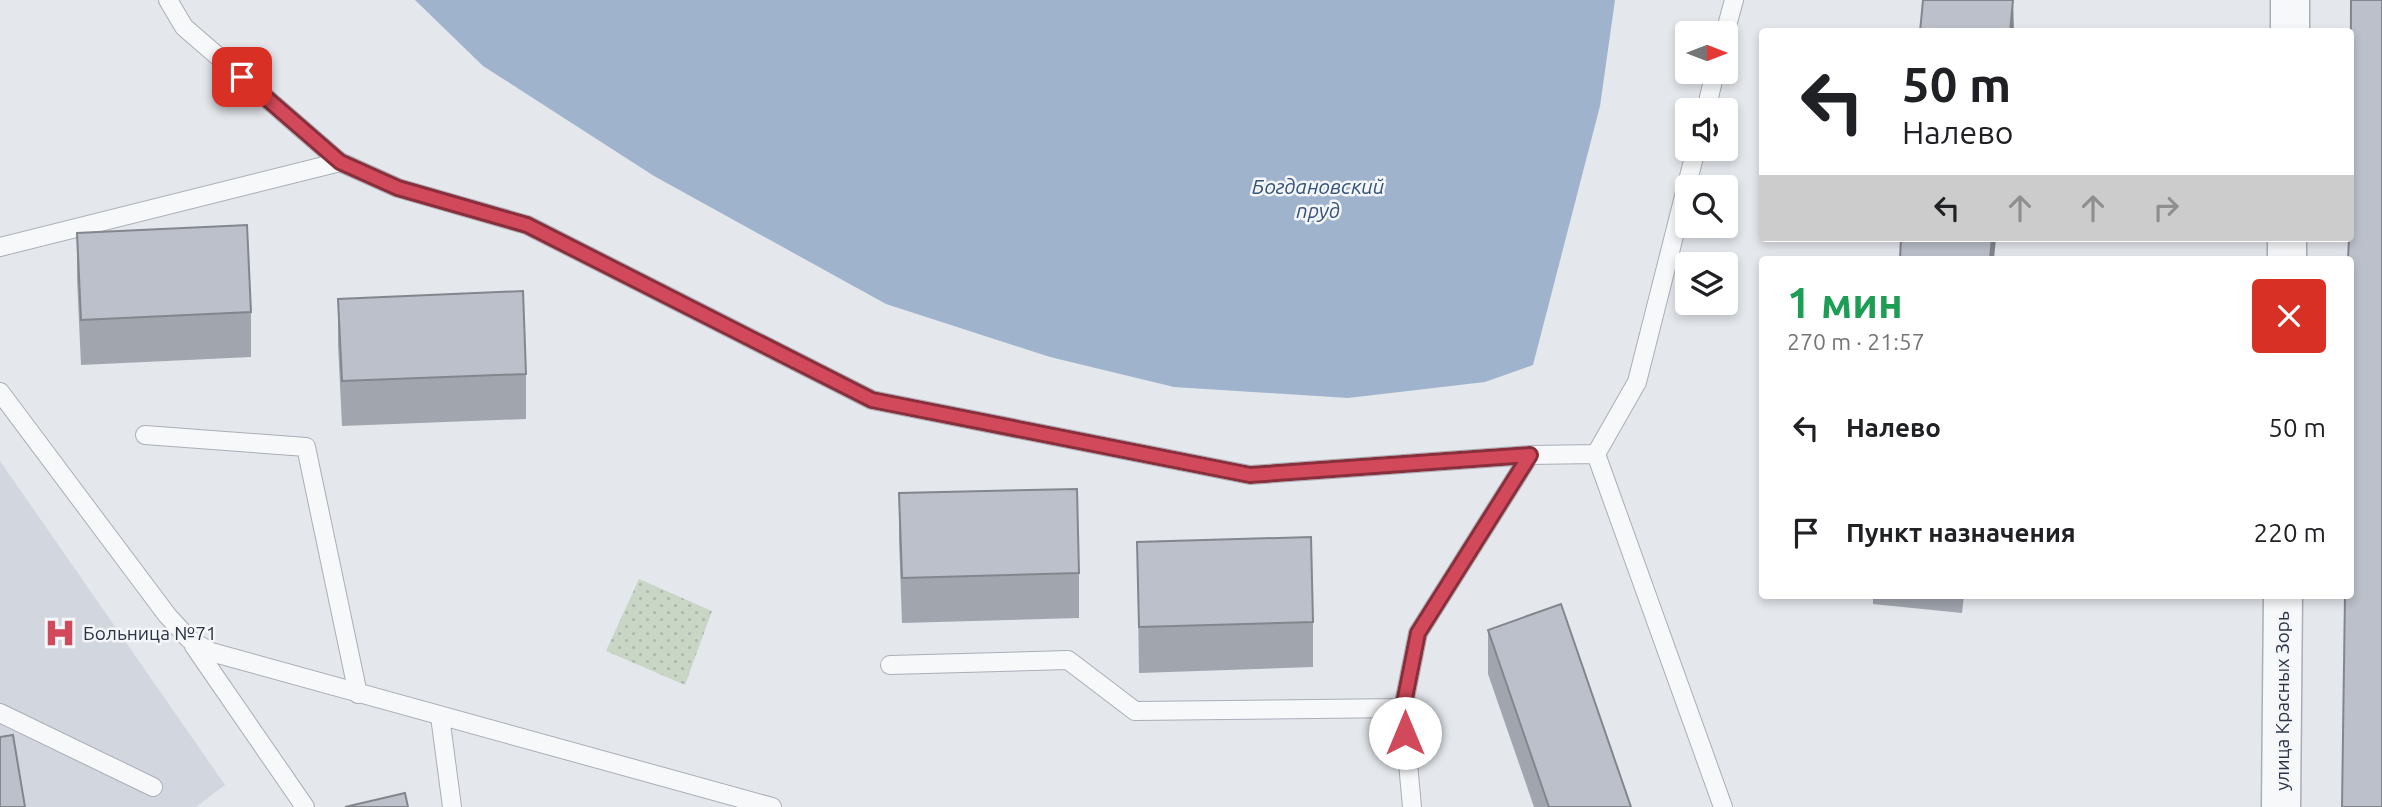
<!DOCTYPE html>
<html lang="ru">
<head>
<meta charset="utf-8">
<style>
	:root { --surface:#fff; --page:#f6f6f6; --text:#202124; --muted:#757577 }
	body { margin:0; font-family:Ubuntu,sans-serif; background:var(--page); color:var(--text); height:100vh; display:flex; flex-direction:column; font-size:26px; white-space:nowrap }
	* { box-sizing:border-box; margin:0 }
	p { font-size:23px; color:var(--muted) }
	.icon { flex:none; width:38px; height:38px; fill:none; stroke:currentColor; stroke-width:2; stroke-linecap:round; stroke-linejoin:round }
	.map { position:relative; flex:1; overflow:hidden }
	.sheet { position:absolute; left:1759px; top:256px; width:595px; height:343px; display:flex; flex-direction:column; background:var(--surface); border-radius:7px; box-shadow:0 4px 10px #0003 }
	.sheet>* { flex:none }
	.banner { position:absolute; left:1759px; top:28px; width:595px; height:214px; border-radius:7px; box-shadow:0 4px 10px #0003; background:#fff; color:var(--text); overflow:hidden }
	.needle { width:46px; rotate:90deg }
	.buttons { position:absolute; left:1675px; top:21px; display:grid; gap:14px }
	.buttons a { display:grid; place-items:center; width:63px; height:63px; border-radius:7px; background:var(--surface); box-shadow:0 4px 10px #0003; font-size:35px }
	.pin { position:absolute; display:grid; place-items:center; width:60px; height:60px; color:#fff; margin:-30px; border-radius:14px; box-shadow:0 4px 10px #0006 }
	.me { position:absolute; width:77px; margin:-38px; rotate:0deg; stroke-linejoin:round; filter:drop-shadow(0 0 5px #0008) }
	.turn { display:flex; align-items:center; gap:24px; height:147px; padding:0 28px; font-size:32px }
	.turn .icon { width:91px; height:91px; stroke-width:2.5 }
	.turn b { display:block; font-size:49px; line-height:60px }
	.lanes { display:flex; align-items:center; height:66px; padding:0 28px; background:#0003; justify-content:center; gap:35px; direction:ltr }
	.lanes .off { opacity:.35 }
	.round { display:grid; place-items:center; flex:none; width:74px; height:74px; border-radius:7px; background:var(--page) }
	.headline { display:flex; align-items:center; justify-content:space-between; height:119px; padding:0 28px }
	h1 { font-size:42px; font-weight:600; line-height:52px; color:#1e9e55 }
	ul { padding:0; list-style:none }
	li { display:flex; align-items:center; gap:21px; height:105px; padding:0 28px }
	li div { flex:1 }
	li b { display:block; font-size:26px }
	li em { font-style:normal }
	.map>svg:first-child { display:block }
	.built { fill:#d2d6de }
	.grass { fill:url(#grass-dots) }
	.water { fill:#9fb4cc }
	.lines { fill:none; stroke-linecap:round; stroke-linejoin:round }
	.service-casing { stroke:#a9aeb7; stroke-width:20 }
	.tertiary-casing { stroke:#a9aeb7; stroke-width:41 }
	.service { stroke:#f7f8fa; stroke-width:18 }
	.tertiary { stroke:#f7f8fa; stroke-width:38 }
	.wall { fill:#a1a5ae }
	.shaded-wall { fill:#83868d }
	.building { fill:#bbc0ca; stroke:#83868d; stroke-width:2 }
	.route-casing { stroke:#882f3b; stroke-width:18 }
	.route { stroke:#d1495b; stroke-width:12 }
	.labels { text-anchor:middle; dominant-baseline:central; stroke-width:5; stroke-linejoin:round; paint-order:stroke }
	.poi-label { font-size:19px; fill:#2b3445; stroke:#f4f6f9; text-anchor:start }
	.street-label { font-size:19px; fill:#2b3445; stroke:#f4f6f9 }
	.water-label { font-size:21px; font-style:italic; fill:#34527a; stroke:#f4f6f9 }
</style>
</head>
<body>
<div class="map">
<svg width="2382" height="807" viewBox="0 0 2382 807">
	<defs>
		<pattern id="grass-dots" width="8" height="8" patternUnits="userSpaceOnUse" patternTransform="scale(1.75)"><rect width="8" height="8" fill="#c9d6c5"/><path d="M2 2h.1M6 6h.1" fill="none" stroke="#adb8ab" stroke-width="1.8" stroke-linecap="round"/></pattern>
	</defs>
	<rect width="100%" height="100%" fill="#e4e7ec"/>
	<!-- built -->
	<path class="built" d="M 0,461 L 225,785 L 196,807 L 0,807 Z"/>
	<!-- grass -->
	<path class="grass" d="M 639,579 L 712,611 L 685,685 L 606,651 Z"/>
	<!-- water -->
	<path class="water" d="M 415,0 L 1615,0 L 1600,106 L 1533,365 L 1485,382 L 1348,398 L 1174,387 L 1050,357 L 886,304 L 654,176 L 483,66 Z"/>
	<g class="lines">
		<defs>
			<path id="service" d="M 168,0 L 184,27 L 340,162 L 398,188 L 527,225 L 872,400 L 1250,475 L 1530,455 L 1596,454
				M 1725,33 L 1734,0
				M 1706,110 L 1715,72
				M 1696,149 L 1637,382 L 1596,454 L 1723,807
				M 0,247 L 340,162
				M 0,392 L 167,615 L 189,639 L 211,652 L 772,807
				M 145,435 L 306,447 L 358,694
				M 194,646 L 305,807
				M 890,665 L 1068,660 L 1135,711 L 1403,708
				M 0,713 L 153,787
				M 440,716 L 452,807
				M 1412,807 L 1403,708 L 1418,633 L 1530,455"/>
			<path id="tertiary" d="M 2290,32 L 2290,0
				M 2287,259 L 2287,238
				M 2281,807 L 2283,595"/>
		</defs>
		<!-- service casing -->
		<use href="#service" class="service-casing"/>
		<!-- tertiary casing -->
		<use href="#tertiary" class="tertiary-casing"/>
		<!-- service -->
		<use href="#service" class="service"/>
		<!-- tertiary -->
		<use href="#tertiary" class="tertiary"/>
	</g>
	<!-- wall -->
	<path class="wall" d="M 77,233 L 251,312 L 251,357 L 81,365 L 77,278 Z
		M 338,299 L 526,374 L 526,419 L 342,426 L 338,344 Z
		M 899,493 L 1079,573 L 1079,618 L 902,623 L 899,539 Z
		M 1137,542 L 1313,622 L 1313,667 L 1139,673 Z
		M 1873,595 L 1964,595 L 1962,613 L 1873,604 Z
		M 1488,630 L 1631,807 L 1534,807 L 1488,674 Z"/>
	<!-- shaded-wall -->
	<path class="shaded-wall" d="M 2013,0 L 2014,32 L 2010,32 Z
		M 1992,238 L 1996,238 L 1994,259 L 1990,259 Z"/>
	<!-- building -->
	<path class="building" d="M 1923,0 L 2013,0 L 2010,32 L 1920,32 Z
		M 2351,0 L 2382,0 L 2382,807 L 2342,807 L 2345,595 L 2350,595 L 2350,259 L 2348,259 L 2349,238 L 2350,238 Z
		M 247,225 L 251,312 L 81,320 L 77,233 Z
		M 1901,238 L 1992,238 L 1990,259 L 1900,259 Z
		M 523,291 L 526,374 L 342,381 L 338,299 Z
		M 1077,489 L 1079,573 L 902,578 L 899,493 Z
		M 1311,537 L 1313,622 L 1139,627 L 1137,542 Z
		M 1561,604 L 1631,807 L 1549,807 L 1488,630 Z
		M 13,735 L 25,807 L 0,807 L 0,737 Z
		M 405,793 L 408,807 L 345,807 Z"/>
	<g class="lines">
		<defs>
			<path id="route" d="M 242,77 L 340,162 L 398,188 L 527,225 L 872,400 L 1250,475 L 1530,455 L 1418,633 L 1403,708 L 1405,733"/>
		</defs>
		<!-- route casing -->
		<use href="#route" class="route-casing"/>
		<!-- route -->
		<use href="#route" class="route"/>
	</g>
	<!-- icons -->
	<defs>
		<symbol id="hospital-bare" viewBox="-9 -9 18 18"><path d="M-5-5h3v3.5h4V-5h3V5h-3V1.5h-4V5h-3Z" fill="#d1495b" stroke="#f4f6f9" stroke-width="2.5" paint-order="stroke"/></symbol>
	</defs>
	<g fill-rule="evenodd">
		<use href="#hospital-bare" x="38" y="611" width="44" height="44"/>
	</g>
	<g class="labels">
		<!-- poi labels -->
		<g class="poi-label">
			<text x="83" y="633">Больница №71</text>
		</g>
		<!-- street labels -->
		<g class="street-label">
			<text transform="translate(2282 701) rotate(-90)">улица Красных Зорь</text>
		</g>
		<!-- water labels -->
		<g class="water-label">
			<text x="1318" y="186">Богдановский<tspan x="1318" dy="24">пруд</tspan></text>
		</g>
	</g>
</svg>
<div class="buttons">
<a><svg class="needle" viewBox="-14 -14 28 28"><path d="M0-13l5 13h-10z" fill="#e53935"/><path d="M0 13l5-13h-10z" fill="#757577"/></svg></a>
<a><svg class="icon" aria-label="sound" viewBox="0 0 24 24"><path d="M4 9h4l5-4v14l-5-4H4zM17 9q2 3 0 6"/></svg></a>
<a><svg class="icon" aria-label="search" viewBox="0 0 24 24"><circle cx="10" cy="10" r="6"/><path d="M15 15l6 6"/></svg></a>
<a><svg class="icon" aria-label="layers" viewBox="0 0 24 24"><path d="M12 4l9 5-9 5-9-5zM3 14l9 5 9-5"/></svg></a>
</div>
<div class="pin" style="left:242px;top:77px;background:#d93025"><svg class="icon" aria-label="arrive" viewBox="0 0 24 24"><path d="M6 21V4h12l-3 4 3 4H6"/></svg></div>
<svg class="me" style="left:1405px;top:733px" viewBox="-20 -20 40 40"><circle r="19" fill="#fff"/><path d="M0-13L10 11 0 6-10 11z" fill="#d1495b"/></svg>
<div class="banner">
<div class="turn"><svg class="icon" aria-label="left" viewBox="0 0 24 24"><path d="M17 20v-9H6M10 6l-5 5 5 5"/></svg><div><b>50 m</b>Налево</div></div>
<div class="lanes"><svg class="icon" aria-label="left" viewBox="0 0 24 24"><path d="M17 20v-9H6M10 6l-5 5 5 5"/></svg><svg class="icon off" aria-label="ahead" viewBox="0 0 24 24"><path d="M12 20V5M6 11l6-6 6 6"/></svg><svg class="icon off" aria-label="ahead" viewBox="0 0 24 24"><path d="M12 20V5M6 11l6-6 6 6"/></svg><svg class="icon off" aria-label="right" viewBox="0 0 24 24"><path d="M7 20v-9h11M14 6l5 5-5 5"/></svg></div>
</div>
<section class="sheet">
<div class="headline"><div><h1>1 мин</h1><p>270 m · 21:57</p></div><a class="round" style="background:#d93025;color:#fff"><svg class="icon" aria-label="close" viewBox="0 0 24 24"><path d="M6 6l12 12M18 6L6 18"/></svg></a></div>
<ul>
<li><svg class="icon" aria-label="left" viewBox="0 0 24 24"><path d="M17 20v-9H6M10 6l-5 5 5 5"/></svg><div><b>Налево</b></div><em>50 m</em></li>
<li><svg class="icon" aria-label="arrive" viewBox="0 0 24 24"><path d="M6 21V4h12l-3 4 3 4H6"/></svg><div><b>Пункт назначения</b></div><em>220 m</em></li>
</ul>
</section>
</div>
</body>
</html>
